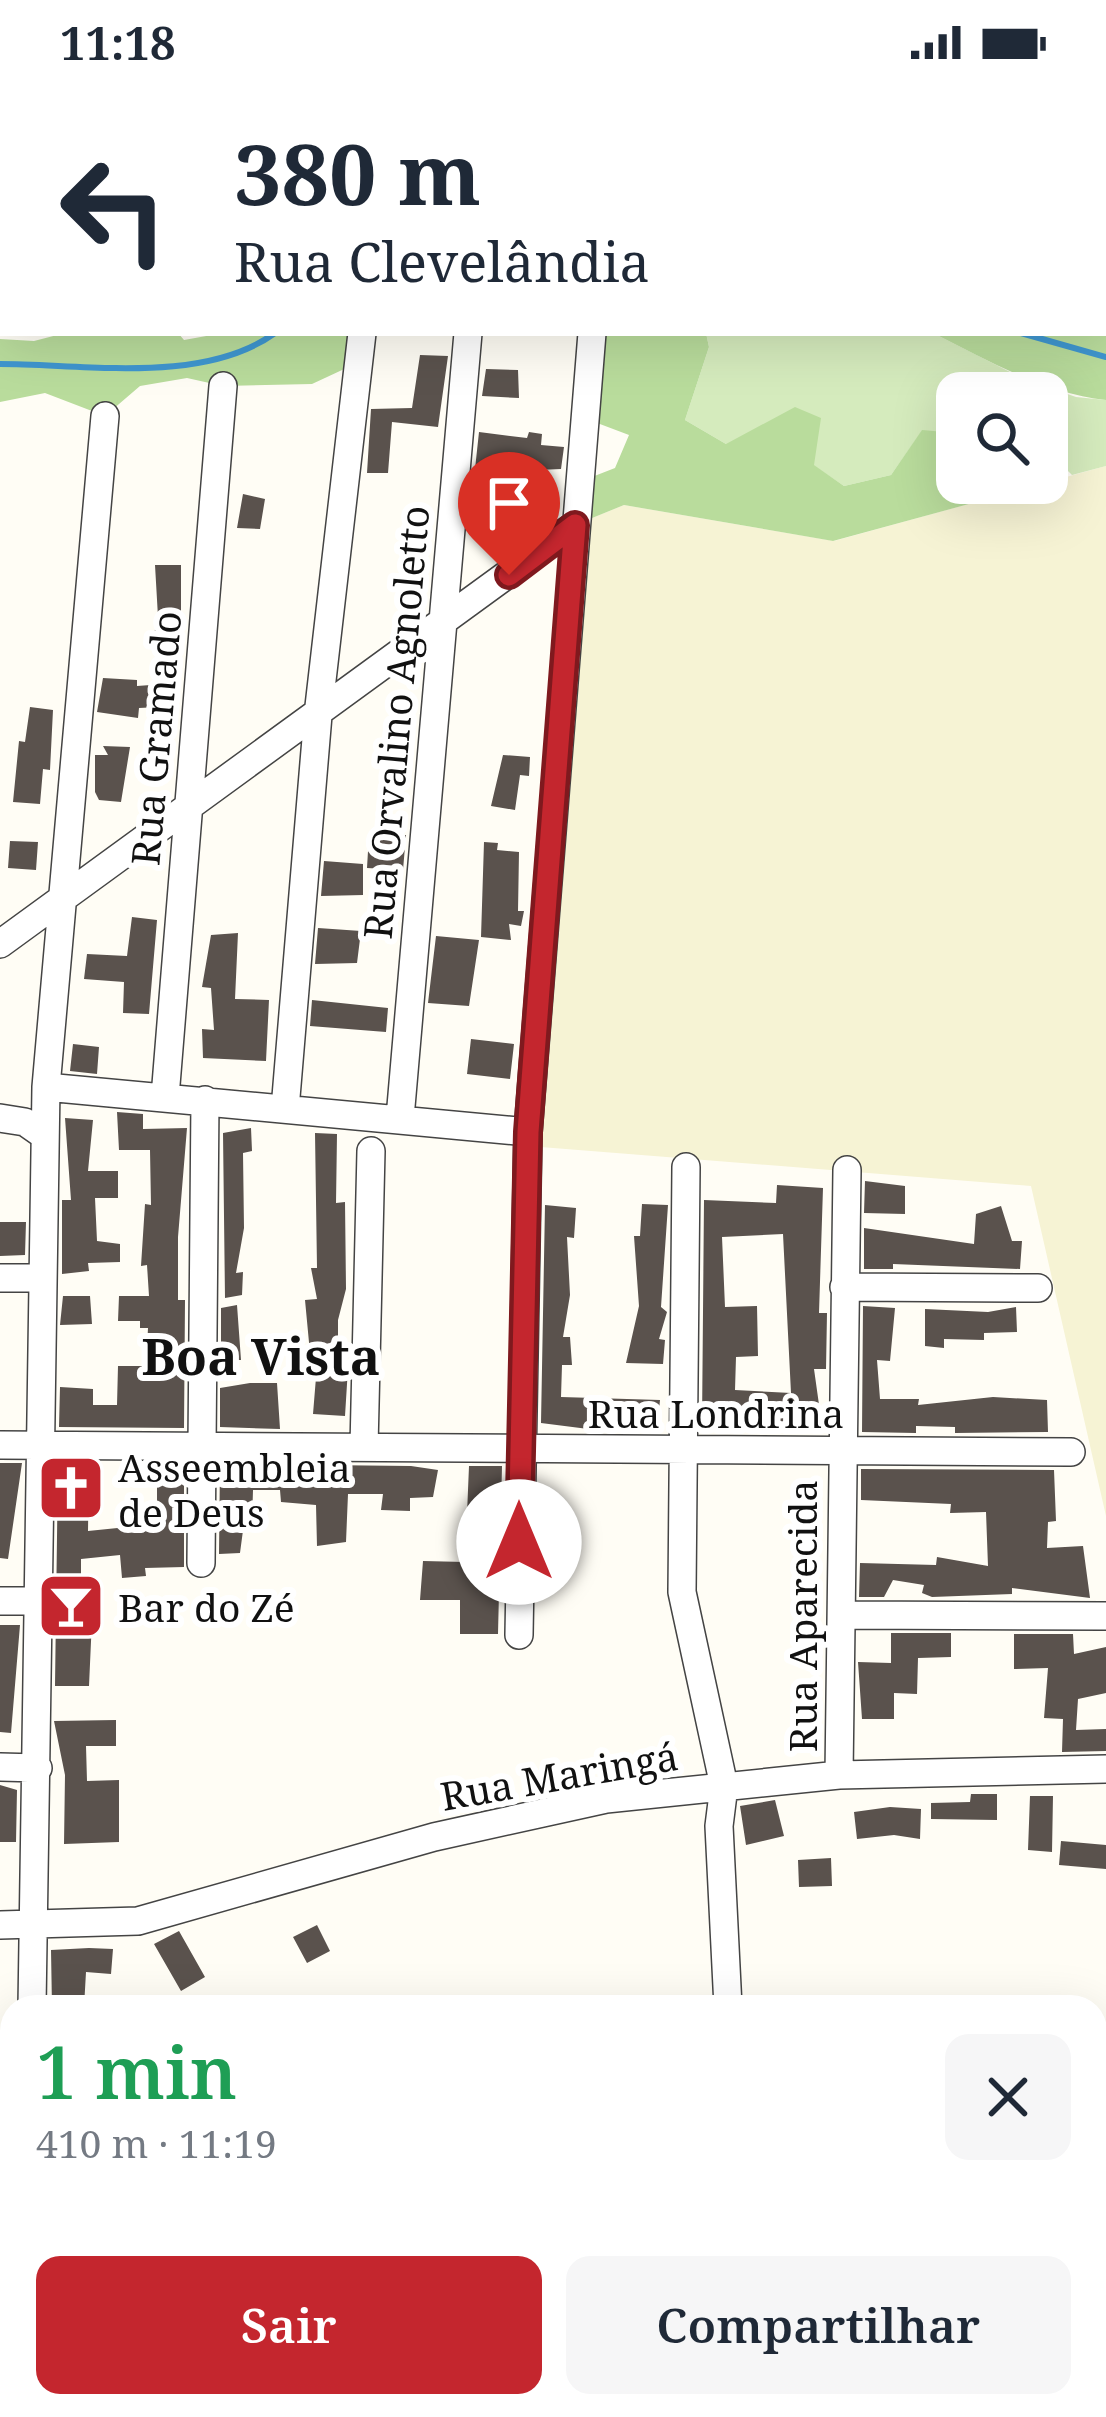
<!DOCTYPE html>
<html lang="pt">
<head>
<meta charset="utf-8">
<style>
	:root { --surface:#fff; --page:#f6f6f7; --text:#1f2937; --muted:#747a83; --accent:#c4262e }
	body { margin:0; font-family:"Noto Serif",serif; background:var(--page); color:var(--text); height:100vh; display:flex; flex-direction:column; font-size:45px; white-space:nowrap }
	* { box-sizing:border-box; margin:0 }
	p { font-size:39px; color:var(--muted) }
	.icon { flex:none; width:66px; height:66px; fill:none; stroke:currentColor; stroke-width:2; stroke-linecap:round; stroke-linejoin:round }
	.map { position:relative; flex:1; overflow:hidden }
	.details { position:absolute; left:0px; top:1911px; width:1107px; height:423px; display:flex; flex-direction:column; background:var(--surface); border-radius:36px 36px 0 0; box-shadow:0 12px 48px #0002 }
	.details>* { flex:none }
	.banner { position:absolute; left:0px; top:0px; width:1107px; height:252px; box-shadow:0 12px 48px #0002; background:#fff; color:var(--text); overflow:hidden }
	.buttons { position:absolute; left:936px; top:288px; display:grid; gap:24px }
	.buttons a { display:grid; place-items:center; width:132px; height:132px; border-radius:24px; background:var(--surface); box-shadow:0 12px 48px #0002; font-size:60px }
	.pin { position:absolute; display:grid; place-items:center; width:102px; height:102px; color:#fff; margin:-123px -51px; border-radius:50% 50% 50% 0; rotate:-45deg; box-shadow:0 0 12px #0007 }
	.pin .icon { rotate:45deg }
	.me { position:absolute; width:132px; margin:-66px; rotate:0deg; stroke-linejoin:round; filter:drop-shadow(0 0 9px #0008) }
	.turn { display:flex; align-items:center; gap:42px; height:252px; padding:0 36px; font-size:54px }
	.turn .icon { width:156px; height:156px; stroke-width:2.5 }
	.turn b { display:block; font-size:84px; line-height:102px }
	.round { display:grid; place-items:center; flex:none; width:126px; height:126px; border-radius:24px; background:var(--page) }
	.summary { display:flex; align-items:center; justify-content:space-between; height:204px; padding:0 36px }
	h1 { font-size:72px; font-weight:600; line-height:90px; color:#1e9e55 }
	.cta { display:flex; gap:24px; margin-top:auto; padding:24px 36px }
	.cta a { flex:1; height:138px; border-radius:24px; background:var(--accent); color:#fff; font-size:48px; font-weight:600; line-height:138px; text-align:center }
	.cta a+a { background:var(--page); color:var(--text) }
	.status { display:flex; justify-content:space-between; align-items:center; height:84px; padding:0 60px; background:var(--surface); direction:ltr }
	.status svg { height:33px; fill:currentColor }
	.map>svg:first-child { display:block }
	.farmland { fill:#f6f3d4 }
	.green { fill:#d5ebbd }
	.forest { fill:#b9dc9c }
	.pitch { fill:#e6f2cf }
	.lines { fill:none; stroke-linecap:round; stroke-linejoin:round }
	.stream { stroke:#3f96cf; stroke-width:6 }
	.building { fill:#5a524d; fill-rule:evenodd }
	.minor-casing { stroke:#444; stroke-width:30 }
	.minor { stroke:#fff; stroke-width:27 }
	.route-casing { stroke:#7f191e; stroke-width:30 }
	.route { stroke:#c4262e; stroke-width:21 }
	.labels { text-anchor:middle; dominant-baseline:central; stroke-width:12; stroke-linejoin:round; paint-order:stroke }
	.street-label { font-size:39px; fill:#111; stroke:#fff }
	.poi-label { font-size:39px; fill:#111; stroke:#fff; text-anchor:start }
	.district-label { font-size:51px; font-weight:bold; fill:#111; stroke:#fff }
</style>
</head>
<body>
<div class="status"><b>11:18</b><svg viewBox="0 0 49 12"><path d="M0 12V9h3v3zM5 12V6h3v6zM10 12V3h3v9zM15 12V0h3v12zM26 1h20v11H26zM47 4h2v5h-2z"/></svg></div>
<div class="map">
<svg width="1106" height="2333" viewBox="0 0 1106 2333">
	<rect width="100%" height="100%" fill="#fffdf5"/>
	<!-- farmland -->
	<path class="farmland" d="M 1106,382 L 1106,1432 L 1031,1102 L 528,1062 L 575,441 L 624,421 L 834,457 Z"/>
	<!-- green -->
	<path class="green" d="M 706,249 L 933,249 L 1024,295 L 1076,313 L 1106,316 L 1106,382 L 1072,391 L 1047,366 L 1047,309 L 957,309 L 957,349 L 922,347 L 891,391 L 844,402 L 813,381 L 726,360 L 685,336 L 709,263 Z"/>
	<!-- forest -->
	<path class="forest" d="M 65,249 L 178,249 L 184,256 L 223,249 L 363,249 L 355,280 L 312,300 L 223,302 L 187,294 L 140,302 L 105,332 L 45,309 L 0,318 L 0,255 L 34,257 Z
		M 592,249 L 706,249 L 709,263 L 685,336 L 726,360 L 795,323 L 821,334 L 814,381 L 844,402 L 891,391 L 922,346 L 957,349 L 957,399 L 1046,399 L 833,457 L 624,421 L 575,441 L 579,398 L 615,384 L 629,351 L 584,334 Z
		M 933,249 L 1106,251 L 1106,316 C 1043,309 989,277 933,249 Z
		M 1095,2279 L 1106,2293 L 1106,2333 L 999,2333 L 998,2322 L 1095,2322 Z"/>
	<!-- pitch -->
	<path class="pitch" d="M 12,2207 L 12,2322 L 73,2322 L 51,2333 L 0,2333 L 0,2212 Z"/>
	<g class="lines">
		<!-- stream -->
		<path class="stream" d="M 1021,249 L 1106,273
			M 0,280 C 84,280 203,301 275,249"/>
	</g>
	<!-- building -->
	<path class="building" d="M 420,271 L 448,272 L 438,343 L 392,338 L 388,389 L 367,389 L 371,325 L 412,324 Z
		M 486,285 L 518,286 L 519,314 L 482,312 Z
		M 479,348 L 527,354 L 529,348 L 542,350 L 541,361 L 564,363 L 561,385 L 514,387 L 514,416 L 472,413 Z
		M 243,410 L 265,415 L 260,445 L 237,444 Z
		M 155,481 L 181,481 L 181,556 L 153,554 L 158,533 Z
		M 103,594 L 137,596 L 137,602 L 178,599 L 179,622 L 139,624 L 138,634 L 97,628 Z
		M 30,623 L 53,626 L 50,686 L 43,685 L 40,720 L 13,718 L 19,657 L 25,658 Z
		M 103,662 L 130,663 L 121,718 L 99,716 L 95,708 L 95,671 L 108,671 Z
		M 503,671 L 530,673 L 529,692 L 520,691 L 515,726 L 491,722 Z
		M 369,750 L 406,751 L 403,786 L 367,784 Z
		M 10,757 L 38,758 L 36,786 L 8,784 Z
		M 484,758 L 498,759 L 497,766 L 519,768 L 518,827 L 524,827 L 521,842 L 509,840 L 511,856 L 481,853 Z
		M 324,777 L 363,780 L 363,811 L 321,812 Z
		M 132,833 L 157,836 L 149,930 L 123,929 L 124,898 L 84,895 L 87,870 L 127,872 Z
		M 318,844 L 361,847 L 357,879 L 315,880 Z
		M 238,849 L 235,915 L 269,916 L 266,977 L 203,974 L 202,945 L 214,946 L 211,904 L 202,903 L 211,851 Z
		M 436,852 L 479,856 L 469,922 L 428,919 Z
		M 312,916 L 388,924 L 386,948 L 310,942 Z
		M 471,955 L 514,960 L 510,995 L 467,990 Z
		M 73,960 L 99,963 L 97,990 L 70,987 Z
		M 117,1028 L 143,1030 L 143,1045 L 187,1044 L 178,1153 L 178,1216 L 185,1216 L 184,1344 L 59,1343 L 60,1303 L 93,1305 L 93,1321 L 117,1321 L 118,1282 L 146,1282 L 148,1244 L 140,1244 L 140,1237 L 118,1237 L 119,1212 L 149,1212 L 147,1181 L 141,1182 L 145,1120 L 151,1121 L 150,1066 L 119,1066 Z
		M 65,1034 L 93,1036 L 88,1087 L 118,1087 L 118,1114 L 95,1114 L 97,1157 L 120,1160 L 120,1178 L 88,1179 L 89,1187 L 62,1190 L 62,1116 L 71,1116 Z
		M 251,1044 L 252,1067 L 243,1069 L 244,1144 L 236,1189 L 243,1188 L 242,1211 L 225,1214 L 223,1049 Z
		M 315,1049 L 337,1050 L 336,1119 L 345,1118 L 346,1205 L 338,1236 L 338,1283 L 348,1284 L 345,1332 L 313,1330 L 318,1269 L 310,1269 L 305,1216 L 317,1215 L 311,1184 L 317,1184 Z
		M 865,1097 L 905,1102 L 905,1130 L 864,1129 Z
		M 777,1101 L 823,1104 L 819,1229 L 827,1229 L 826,1285 L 814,1285 L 822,1342 L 785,1347 L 702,1340 L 704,1116 L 776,1119 ZM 783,1150 L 791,1309 L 735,1306 L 736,1273 L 758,1272 L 757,1222 L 725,1223 L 722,1153 Z
		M 642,1120 L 668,1121 L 661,1223 L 667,1228 L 659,1255 L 665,1256 L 663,1280 L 626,1279 L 639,1222 L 634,1152 L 640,1152 Z
		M 545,1121 L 576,1124 L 574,1154 L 567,1153 L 570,1211 L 563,1253 L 570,1253 L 572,1281 L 562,1281 L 561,1313 L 660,1316 L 658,1337 L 597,1339 L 596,1346 L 541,1339 Z
		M 1001,1122 L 1012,1157 L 1022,1157 L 1020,1185 L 893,1180 L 893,1185 L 864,1185 L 864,1144 L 974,1160 L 976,1130 Z
		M 0,1138 L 26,1138 L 25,1171 L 0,1172 Z
		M 63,1212 L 90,1212 L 92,1240 L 60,1241 Z
		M 237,1221 L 241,1276 L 221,1276 L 221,1224 Z
		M 863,1222 L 895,1224 L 890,1277 L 877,1276 L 880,1315 L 919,1315 L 918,1321 L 993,1313 L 1047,1316 L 1048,1348 L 955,1349 L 955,1343 L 916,1342 L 916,1349 L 862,1348 Z
		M 1016,1223 L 1017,1248 L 984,1249 L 984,1256 L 944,1255 L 944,1264 L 925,1262 L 925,1225 L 988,1228 Z
		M 250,1299 L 277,1299 L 280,1345 L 220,1343 L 220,1304 Z
		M 0,1379 L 22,1379 L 8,1475 L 0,1474 Z
		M 58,1379 L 89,1380 L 88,1447 L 157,1440 L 157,1385 L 184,1383 L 184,1483 L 145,1484 L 146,1492 L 122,1494 L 120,1471 L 81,1475 L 81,1513 L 93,1513 L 89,1602 L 55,1602 Z
		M 220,1380 L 411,1382 L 438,1386 L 433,1413 L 410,1414 L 410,1427 L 381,1426 L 383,1410 L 348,1410 L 346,1458 L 317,1462 L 316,1421 L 281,1418 L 280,1406 L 253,1406 L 252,1439 L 244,1439 L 240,1469 L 219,1470 Z
		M 469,1382 L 502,1382 L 498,1550 L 460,1550 L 460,1516 L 420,1516 L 423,1477 L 465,1478 Z
		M 861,1385 L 1054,1386 L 1056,1437 L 1048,1438 L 1047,1464 L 1083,1462 L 1090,1514 L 1012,1504 L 1012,1510 L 932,1513 L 922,1509 L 924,1501 L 893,1496 L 884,1513 L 859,1513 L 860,1479 L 936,1481 L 937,1473 L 988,1482 L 986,1428 L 950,1429 L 951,1420 L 861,1416 Z
		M 0,1541 L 20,1541 L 11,1649 L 0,1648 Z
		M 891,1549 L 951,1549 L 951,1573 L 918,1574 L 917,1610 L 894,1609 L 894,1635 L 862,1635 L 858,1578 L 891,1579 Z
		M 1014,1550 L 1073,1550 L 1074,1570 L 1106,1563 L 1106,1609 L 1078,1615 L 1076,1646 L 1106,1645 L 1106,1667 L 1062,1668 L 1063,1635 L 1044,1634 L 1048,1584 L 1014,1585 Z
		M 116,1636 L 116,1662 L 86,1662 L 87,1697 L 119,1696 L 119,1758 L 64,1760 L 65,1691 L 54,1637 Z
		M 0,1701 L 17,1706 L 16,1758 L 0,1758 Z
		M 971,1710 L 997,1710 L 997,1736 L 931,1735 L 931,1719 L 970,1718 Z
		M 1030,1712 L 1053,1712 L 1052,1768 L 1028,1766 Z
		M 775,1716 L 784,1752 L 746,1761 L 740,1722 Z
		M 890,1723 L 921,1725 L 920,1755 L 894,1751 L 857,1755 L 854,1728 Z
		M 1061,1757 L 1106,1761 L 1106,1785 L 1059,1781 Z
		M 831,1774 L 832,1802 L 799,1803 L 798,1776 Z
		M 317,1841 L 330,1867 L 307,1879 L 293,1853 Z
		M 179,1847 L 205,1893 L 181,1907 L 154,1860 Z
		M 89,1864 L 113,1865 L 111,1890 L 86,1888 L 84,1923 L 52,1923 L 51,1866 Z"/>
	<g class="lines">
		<defs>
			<path id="minor" d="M 253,0 L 254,3
				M 16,3 L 16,0
				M 134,3 L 134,0
				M 414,3 L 415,0
				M 0,194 L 3,193
				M 0,860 L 575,441
				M 46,1003 L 528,1048
				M 165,1013 L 223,302
				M 285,1025 L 318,631 L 362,249
				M 0,1034 L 25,1038 L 45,1052
				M 400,1034 L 468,249
				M 686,1083 L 682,1508 L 724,1702 L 719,1742 L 728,1923
				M 0,1194 L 41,1194
				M 844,1203 L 1038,1204
				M 0,1361 L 1071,1368
				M 364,1363 L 371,1067
				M 201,1479 L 205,1016
				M 0,1517 L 40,1517
				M 842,1531 L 1106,1532
				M 519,1551 L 528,1048 L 592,249
				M 0,1683 L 38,1684
				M 839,1691 L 847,1086
				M 0,1841 L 138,1837 L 434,1753 L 606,1715 L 839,1691 L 1106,1685
				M 32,1923 L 46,1003 L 105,332
				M 0,2003 L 12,2003
				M 0,2158 L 12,2159
				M 0,2196 L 12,2188
				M 727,2333 L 728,2322"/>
		</defs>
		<!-- minor casing -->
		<use href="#minor" class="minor-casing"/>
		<!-- minor -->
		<use href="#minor" class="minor"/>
	</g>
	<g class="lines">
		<defs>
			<path id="route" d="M 509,491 L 575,441 L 528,1048 L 519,1458"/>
		</defs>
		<!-- route casing -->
		<use href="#route" class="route-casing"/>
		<!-- route -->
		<use href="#route" class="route"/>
	</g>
	<!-- icons -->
	<defs>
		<symbol id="church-square" viewBox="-11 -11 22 22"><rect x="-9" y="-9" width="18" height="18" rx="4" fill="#c4262e" stroke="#fff"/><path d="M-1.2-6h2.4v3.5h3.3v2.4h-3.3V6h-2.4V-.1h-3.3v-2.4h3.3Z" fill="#fff"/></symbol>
		<symbol id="bar-square" viewBox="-11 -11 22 22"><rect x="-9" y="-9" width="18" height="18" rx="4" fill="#c4262e" stroke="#fff"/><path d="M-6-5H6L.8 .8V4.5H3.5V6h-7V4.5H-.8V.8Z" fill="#fff"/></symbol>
	</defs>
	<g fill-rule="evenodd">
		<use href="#church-square" x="33" y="1366" width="76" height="76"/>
		<use href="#bar-square" x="33" y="1484" width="76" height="76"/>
	</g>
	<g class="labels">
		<!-- street labels -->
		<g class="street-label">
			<text transform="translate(395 638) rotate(-85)">Rua Orvalino Agnoletto</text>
			<text transform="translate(155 654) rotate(-85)">Rua Gramado</text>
			<text x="716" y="1328">Rua Londrina</text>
			<text transform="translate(801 1532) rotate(-90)">Rua Aparecida</text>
			<text transform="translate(559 1691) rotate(-10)">Rua Maringá</text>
		</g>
		<!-- poi labels -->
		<g class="poi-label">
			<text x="118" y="1382">Asseembleia<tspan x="118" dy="45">de Deus</tspan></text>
			<text x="118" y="1522">Bar do Zé</text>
		</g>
		<!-- district labels -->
		<g class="district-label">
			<text x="261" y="1271">Boa Vista</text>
		</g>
	</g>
</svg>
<div class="buttons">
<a><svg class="icon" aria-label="search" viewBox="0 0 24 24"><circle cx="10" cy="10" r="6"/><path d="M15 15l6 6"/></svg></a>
</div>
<div class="pin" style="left:509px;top:491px;background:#d93025"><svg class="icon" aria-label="arrive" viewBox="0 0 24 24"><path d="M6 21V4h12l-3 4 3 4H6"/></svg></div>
<svg class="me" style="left:519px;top:1458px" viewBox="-20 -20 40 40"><circle r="19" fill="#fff"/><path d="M0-13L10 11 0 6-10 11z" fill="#c4262e"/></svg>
<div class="banner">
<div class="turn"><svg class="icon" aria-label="left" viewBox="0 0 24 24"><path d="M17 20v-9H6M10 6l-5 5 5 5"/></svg><div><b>380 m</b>Rua Clevelândia</div></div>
</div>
<section class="details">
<div class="summary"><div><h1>1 min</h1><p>410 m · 11:19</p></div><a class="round"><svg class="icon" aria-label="close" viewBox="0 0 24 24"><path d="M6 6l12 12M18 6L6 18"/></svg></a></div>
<div class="cta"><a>Sair</a><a>Compartilhar</a></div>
</section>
</div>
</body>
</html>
